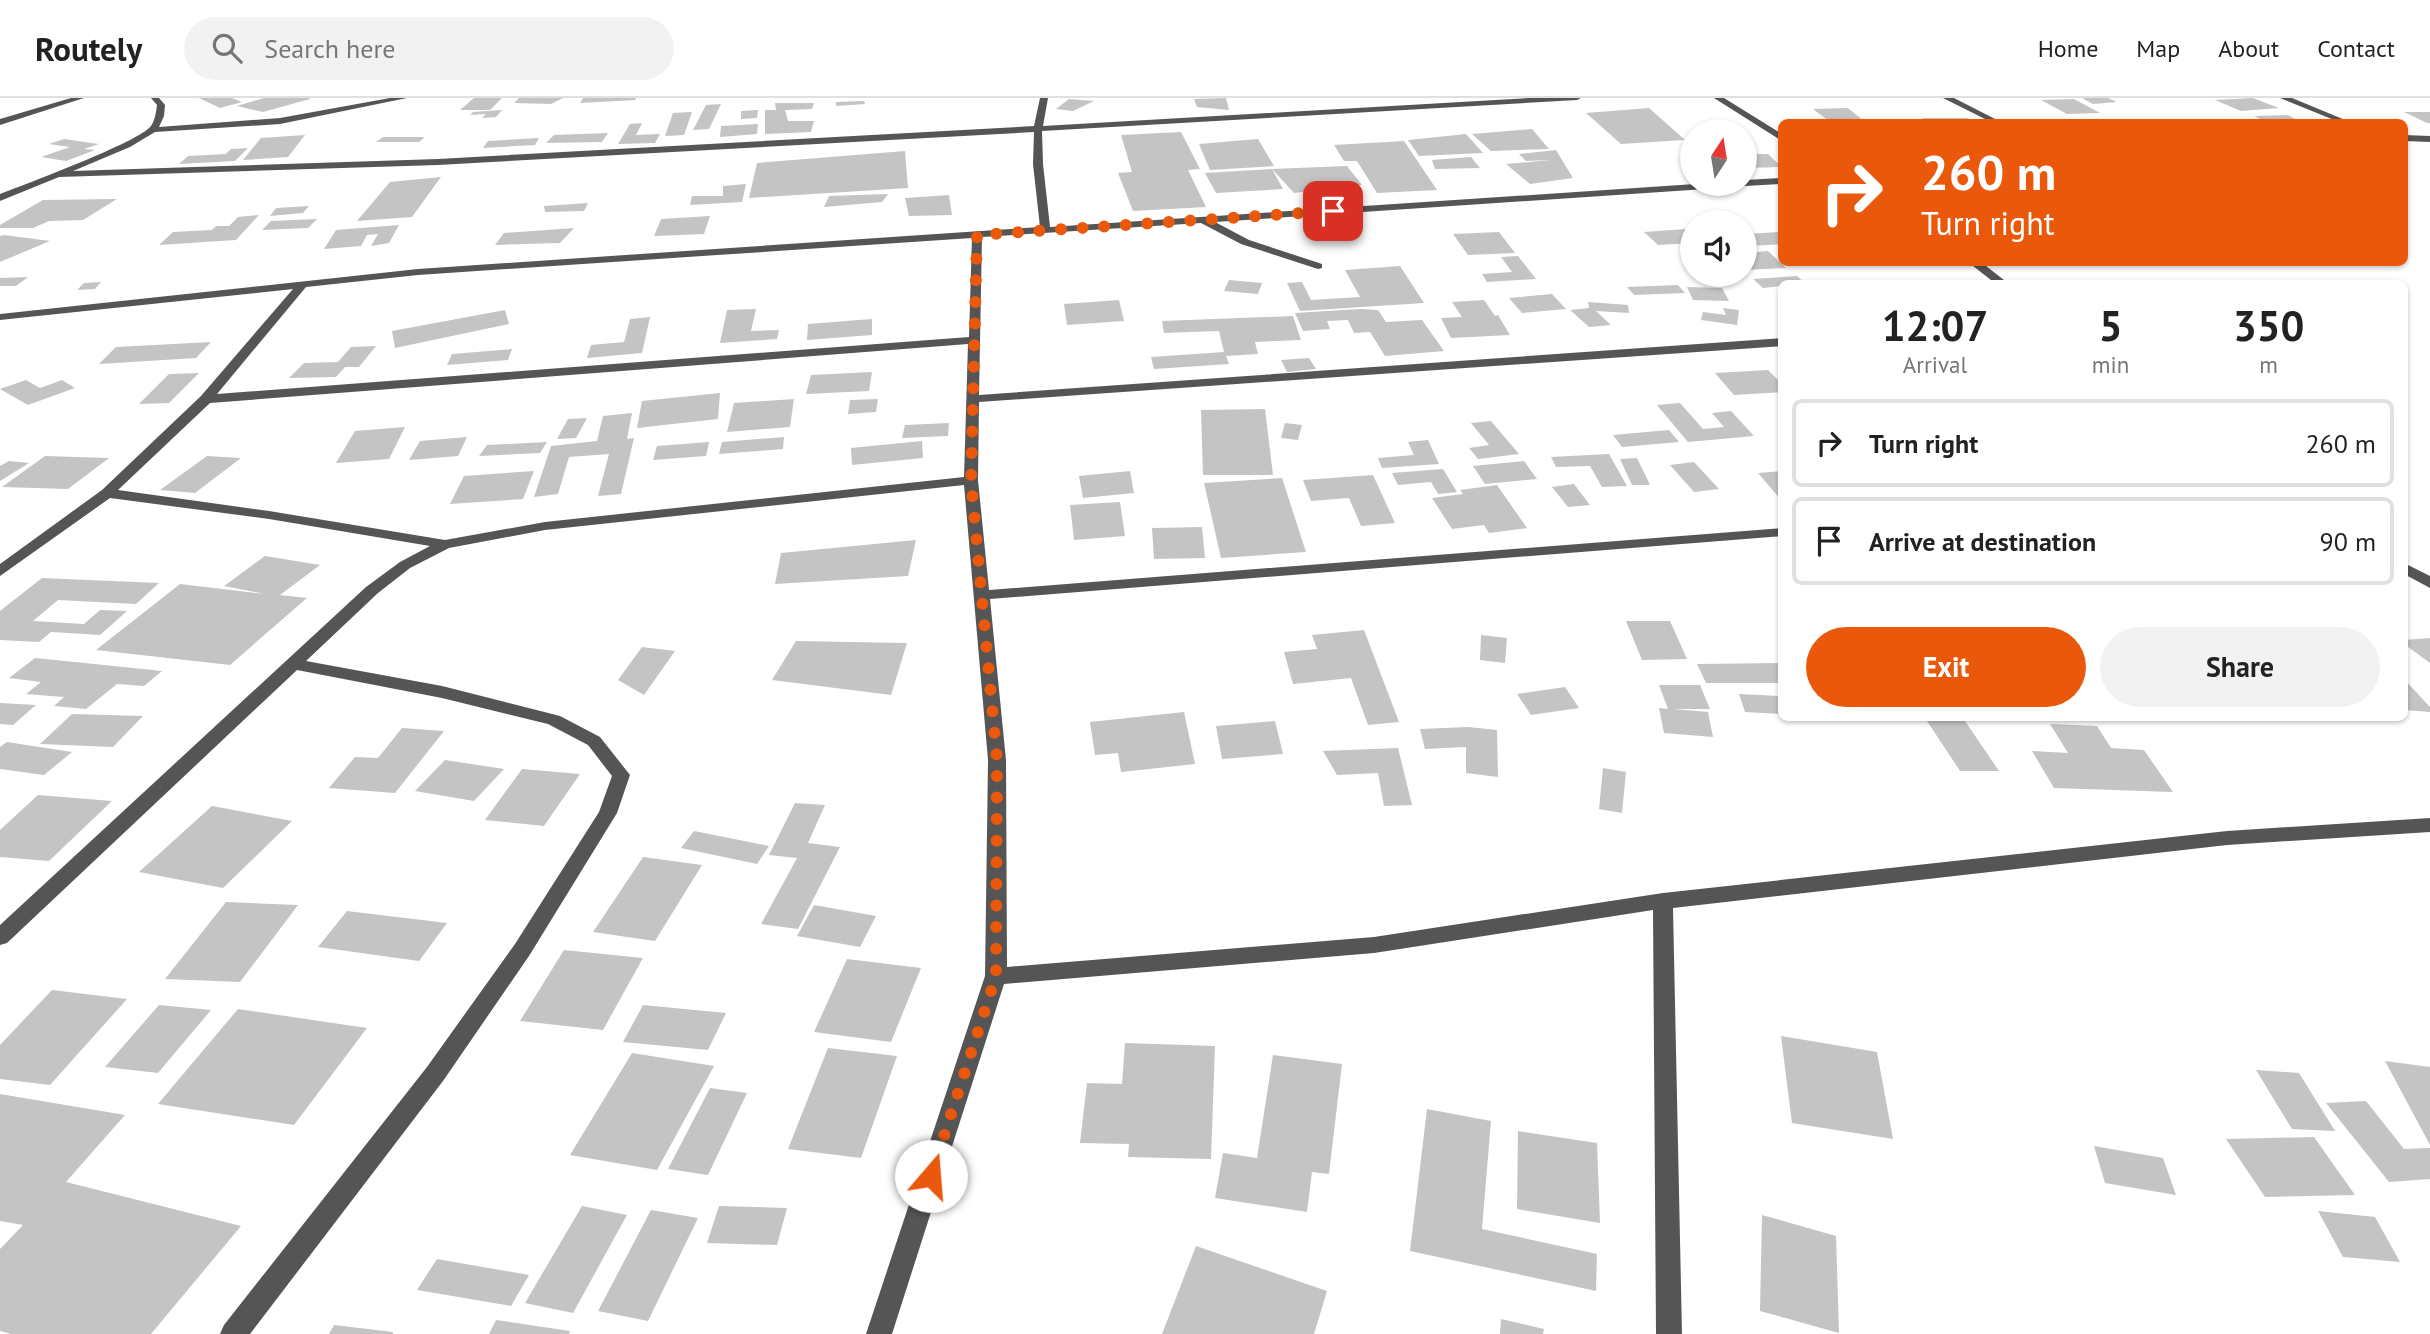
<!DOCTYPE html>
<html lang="en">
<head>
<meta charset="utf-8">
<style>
	:root { --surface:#fff; --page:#f2f2f2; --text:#222; --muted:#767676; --line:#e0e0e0; --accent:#ea580c }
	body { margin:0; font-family:"PT Sans",sans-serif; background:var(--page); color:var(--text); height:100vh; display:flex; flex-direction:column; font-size:26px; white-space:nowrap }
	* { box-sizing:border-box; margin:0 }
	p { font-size:23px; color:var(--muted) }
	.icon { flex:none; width:38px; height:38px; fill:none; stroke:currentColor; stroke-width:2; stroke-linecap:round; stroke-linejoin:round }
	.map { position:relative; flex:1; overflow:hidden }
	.details { position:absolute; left:1778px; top:182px; width:630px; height:441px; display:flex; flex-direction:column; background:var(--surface); border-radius:10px; box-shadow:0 2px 5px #0004 }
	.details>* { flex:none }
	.guide { position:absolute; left:1778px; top:21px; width:630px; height:147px; border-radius:10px; box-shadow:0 2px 5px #0004; background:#ea580c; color:#fff; overflow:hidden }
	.needle { width:46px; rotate:12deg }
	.controls { position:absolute; left:1680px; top:21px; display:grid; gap:14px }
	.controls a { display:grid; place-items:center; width:77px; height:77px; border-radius:50%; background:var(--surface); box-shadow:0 2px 5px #0004; font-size:35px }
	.pin { position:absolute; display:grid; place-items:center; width:60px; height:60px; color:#fff; margin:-30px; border-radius:14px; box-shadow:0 4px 10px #0006 }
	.me { position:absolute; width:77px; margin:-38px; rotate:18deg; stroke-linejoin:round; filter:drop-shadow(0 0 5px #0008) }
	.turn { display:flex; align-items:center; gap:24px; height:147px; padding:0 28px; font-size:32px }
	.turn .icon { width:91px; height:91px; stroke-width:2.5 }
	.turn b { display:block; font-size:49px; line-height:60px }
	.eta { display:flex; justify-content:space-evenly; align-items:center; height:119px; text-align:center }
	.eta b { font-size:42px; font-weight:600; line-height:49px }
	.action { display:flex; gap:14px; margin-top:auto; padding:14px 28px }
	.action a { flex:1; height:80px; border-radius:42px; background:var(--accent); color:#fff; font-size:28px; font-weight:600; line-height:80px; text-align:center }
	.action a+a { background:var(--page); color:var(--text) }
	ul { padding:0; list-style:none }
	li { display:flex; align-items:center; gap:21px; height:88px; margin:0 14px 10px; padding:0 14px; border:4px solid var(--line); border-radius:10px }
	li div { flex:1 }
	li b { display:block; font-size:26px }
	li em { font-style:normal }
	header { display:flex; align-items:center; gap:42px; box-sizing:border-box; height:98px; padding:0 35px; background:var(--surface); border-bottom:2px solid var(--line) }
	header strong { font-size:33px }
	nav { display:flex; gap:38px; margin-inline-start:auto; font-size:24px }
	.search { width:490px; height:63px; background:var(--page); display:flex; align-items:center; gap:18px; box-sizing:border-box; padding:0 24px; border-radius:38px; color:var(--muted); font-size:26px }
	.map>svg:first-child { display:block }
	.building { fill:#c4c4c4 }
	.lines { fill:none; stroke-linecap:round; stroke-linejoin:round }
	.minor { fill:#555; fill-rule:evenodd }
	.route { stroke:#ea580c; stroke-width:12; stroke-dasharray:0 21.6 }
</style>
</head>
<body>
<header>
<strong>Routely</strong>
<div class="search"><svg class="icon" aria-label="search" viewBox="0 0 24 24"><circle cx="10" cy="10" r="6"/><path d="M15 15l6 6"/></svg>Search here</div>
<nav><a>Home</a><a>Map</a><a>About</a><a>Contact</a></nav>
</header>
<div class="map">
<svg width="2430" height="1236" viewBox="0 0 2430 1236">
	<rect width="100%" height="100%" fill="#fff"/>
	<!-- building -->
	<path class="building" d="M 199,0 L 232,0 L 242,4 L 220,10 Z
		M 264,0 L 309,0 L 310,1 L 263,14 L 237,8 Z
		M 474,0 L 502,0 L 490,12 L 460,12 Z
		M 519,0 L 563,0 L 551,6 L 514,5 Z
		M 583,0 L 635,0 L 636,2 L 580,5 Z
		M 1226,0 L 1229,12 L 1197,9 L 1194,1 Z
		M 2082,0 L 2108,0 L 2117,4 L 2093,6 Z
		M 2253,0 L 2279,10 L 2241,13 L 2215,2 Z
		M 1069,1 L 1094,3 L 1073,13 L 1056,11 Z
		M 2074,1 L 2100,15 L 2067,16 L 2041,2 Z
		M 864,3 L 865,6 L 836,8 L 836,4 Z
		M 775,5 L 814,5 L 812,11 L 785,12 L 788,23 L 814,23 L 811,34 L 765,36 L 765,12 L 776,12 Z
		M 721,6 L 709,31 L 693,32 L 706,7 Z
		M 1649,10 L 1685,42 L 1621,46 L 1586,15 Z
		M 1848,10 L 1865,24 L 1830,24 L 1813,11 Z
		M 502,12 L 496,19 L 482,20 L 486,16 L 470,17 L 473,14 Z
		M 758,12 L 757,20 L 741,21 L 741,13 Z
		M 692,14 L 684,37 L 665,38 L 673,15 Z
		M 2404,14 L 2430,14 L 2430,25 L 2427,25 Z
		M 2288,17 L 2297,22 L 2262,22 L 2254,18 Z
		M 1922,20 L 1967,20 L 1973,24 L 1928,24 Z
		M 642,25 L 636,37 L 660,36 L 655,45 L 618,46 L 630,26 Z
		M 758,26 L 757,36 L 720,39 L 721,28 Z
		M 1532,31 L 1549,51 L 1491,53 L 1472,36 Z
		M 1181,34 L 1200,71 L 1188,72 L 1206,109 L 1133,113 L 1118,75 L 1132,74 L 1121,37 Z
		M 608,35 L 602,44 L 546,45 L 554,37 Z
		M 1466,36 L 1483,55 L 1419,58 L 1408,42 Z
		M 305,37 L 288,59 L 243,62 L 261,40 Z
		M 383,39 L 425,39 L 419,44 L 376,44 Z
		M 539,40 L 535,47 L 483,50 L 488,43 Z
		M 64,41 L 99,46 L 84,51 L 95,52 L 66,63 L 41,59 L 70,49 L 49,46 Z
		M 1258,41 L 1274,68 L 1210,72 L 1199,46 Z
		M 1404,43 L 1437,92 L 1377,95 L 1357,63 L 1344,63 L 1334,47 Z
		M 248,50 L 235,63 L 179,66 L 188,58 L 226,56 L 231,51 Z
		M 1556,52 L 1573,80 L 1530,86 L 1506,66 L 1551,62 L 1526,63 L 1519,56 Z
		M 905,53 L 908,90 L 749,100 L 757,65 Z
		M 1745,56 L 1768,56 L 1782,69 L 1745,70 Z
		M 1471,59 L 1480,70 L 1435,71 L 1432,62 Z
		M 1347,68 L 1362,87 L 1294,95 L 1272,71 Z
		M 1272,71 L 1283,91 L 1216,95 L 1205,75 Z
		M 441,79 L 412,119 L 357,123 L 390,84 Z
		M 746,86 L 742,104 L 690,107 L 692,98 L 723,98 L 723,88 Z
		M 888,96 L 882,104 L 824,109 L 829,98 Z
		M 949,97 L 952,117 L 909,118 L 905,100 Z
		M 117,101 L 83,122 L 49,123 L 33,130 L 0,130 L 0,127 L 43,102 Z
		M 588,105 L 584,113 L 545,114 L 544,108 Z
		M 309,108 L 303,115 L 270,118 L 276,110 Z
		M 259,117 L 236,142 L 159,147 L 173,134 L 212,132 L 216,128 L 229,128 L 238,119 Z
		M 710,118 L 704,136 L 654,138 L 661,121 Z
		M 317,121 L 308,130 L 262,132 L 271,123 Z
		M 399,127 L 389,145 L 371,148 L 378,136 L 367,137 L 361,148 L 324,151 L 336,132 Z
		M 574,130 L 560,145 L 495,147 L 504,135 Z
		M 1686,131 L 1692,137 L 1692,145 L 1658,147 L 1644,134 Z
		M 1499,134 L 1515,155 L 1468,157 L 1453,136 Z
		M 1782,134 L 1782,146 L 1750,148 L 1745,143 L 1745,136 Z
		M 4,137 L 50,143 L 0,164 L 0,138 Z
		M 1768,153 L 1786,170 L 1745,172 L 1745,155 Z
		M 1518,158 L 1536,181 L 1487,184 L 1482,176 L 1512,174 L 1501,159 Z
		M 1400,168 L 1424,205 L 1300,213 L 1287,185 L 1302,184 L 1311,202 L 1360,199 L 1345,172 Z
		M 1797,178 L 1806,186 L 1782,186 L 1782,188 L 1763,190 L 1753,181 Z
		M 28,179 L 16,188 L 0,188 L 0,180 Z
		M 1229,182 L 1262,185 L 1258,196 L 1224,193 Z
		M 101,184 L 95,191 L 77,192 L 84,185 Z
		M 1678,187 L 1685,195 L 1634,197 L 1627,189 Z
		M 1687,189 L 1722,190 L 1729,203 L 1693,202 Z
		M 1552,196 L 1566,211 L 1522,215 L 1509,200 Z
		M 1119,202 L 1124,223 L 1067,227 L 1064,206 Z
		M 1484,202 L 1495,218 L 1498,217 L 1510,237 L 1451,240 L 1441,220 L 1462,219 L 1452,204 Z
		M 1588,204 L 1628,207 L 1629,215 L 1596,213 L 1611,227 L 1589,229 L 1570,212 L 1589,210 Z
		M 1723,210 L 1739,212 L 1737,227 L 1701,222 L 1703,214 L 1726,217 Z
		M 756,211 L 751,233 L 779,232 L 777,241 L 720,245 L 727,212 Z
		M 1360,211 L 1378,212 L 1386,224 L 1422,222 L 1444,253 L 1385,258 L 1370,234 L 1354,235 L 1348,222 L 1327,223 L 1330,231 L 1303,233 L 1295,215 Z
		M 505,212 L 509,226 L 395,250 L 392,233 Z
		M 1293,218 L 1301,242 L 1255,244 L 1258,256 L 1226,258 L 1229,266 L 1154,271 L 1151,259 L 1224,254 L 1219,233 L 1164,235 L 1162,223 Z
		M 650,219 L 642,255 L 587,260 L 591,247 L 624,244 L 630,221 Z
		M 872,221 L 872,237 L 807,242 L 808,226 Z
		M 211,244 L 196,260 L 99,266 L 116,249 Z
		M 376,248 L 359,269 L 345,269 L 336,279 L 289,280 L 304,265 L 338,264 L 351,249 Z
		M 512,251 L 508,262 L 447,267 L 452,256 Z
		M 1309,260 L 1316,271 L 1287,274 L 1281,262 Z
		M 1768,272 L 1782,286 L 1782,294 L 1734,297 L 1715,275 Z
		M 872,274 L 869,293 L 806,296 L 811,277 Z
		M 199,275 L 169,305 L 139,306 L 169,276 Z
		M 26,282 L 40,290 L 62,282 L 75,290 L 28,307 L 0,291 Z
		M 720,295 L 718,321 L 637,330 L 642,303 Z
		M 794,301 L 790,329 L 727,334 L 734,305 Z
		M 878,301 L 876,314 L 848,316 L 850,302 Z
		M 1680,305 L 1703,331 L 1724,329 L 1712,315 L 1731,313 L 1754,338 L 1688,344 L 1657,307 Z
		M 1265,311 L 1273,377 L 1203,377 L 1201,312 Z
		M 632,315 L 627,341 L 634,340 L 621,396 L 598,398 L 609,356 L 569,359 L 558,396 L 534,399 L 551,348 L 597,343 L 603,318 Z
		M 587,320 L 576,340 L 557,341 L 568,321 Z
		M 1491,323 L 1519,356 L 1478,361 L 1469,350 L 1489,347 L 1471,325 Z
		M 949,325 L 948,338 L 902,340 L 905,327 Z
		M 1285,325 L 1302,327 L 1298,342 L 1281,340 Z
		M 405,329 L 389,361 L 336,365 L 355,333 Z
		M 1669,332 L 1679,344 L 1622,349 L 1613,337 Z
		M 467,339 L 458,358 L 409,362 L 420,343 Z
		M 784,339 L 783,351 L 719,356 L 722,344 Z
		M 1428,342 L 1439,366 L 1382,370 L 1378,360 L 1414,357 L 1408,344 Z
		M 922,343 L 923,360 L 852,367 L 851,350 Z
		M 547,344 L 540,355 L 479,358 L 487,347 Z
		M 709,344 L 706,358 L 653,362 L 657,348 Z
		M 1609,356 L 1627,388 L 1602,389 L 1590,368 L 1556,369 L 1551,359 Z
		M 45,358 L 109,360 L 68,391 L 2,389 Z
		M 207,358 L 241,360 L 195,395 L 160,392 Z
		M 1637,360 L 1650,387 L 1632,387 L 1620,361 Z
		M 9,363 L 29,365 L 0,383 L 0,368 Z
		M 1524,363 L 1537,381 L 1485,386 L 1473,368 Z
		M 1694,364 L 1719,391 L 1694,394 L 1670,367 Z
		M 1443,371 L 1457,394 L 1438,396 L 1431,384 L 1398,387 L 1392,375 Z
		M 534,373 L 523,401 L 450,406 L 464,378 Z
		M 1130,373 L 1134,395 L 1083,400 L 1079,378 Z
		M 1782,373 L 1782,403 L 1758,375 Z
		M 1373,377 L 1395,425 L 1361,428 L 1349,400 L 1311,403 L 1303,382 Z
		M 1282,380 L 1306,454 L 1221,460 L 1204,385 Z
		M 1574,386 L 1590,407 L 1568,409 L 1552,389 Z
		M 1497,387 L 1527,430 L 1489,435 L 1484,427 L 1452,431 L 1432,400 L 1463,396 L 1460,392 Z
		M 1120,404 L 1125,438 L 1074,442 L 1070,407 Z
		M 1202,429 L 1205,460 L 1154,461 L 1152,430 Z
		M 916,442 L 908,478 L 775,486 L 781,455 Z
		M 265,458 L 320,467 L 280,497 L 307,500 L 230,567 L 96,552 L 180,486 L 265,496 L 224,488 Z
		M 42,480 L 159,485 L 136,506 L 58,502 L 33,523 L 84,526 L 100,512 L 127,513 L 100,537 L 51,534 L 39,544 L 0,542 L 0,513 Z
		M 1626,523 L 1670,523 L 1687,561 L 1642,562 Z
		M 1364,532 L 1399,624 L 1368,627 L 1351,580 L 1293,586 L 1284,554 L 1317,551 L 1312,537 Z
		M 1481,537 L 1507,540 L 1505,565 L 1480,562 Z
		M 2430,540 L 2430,565 L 2404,546 L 2404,542 Z
		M 796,543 L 907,545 L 891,597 L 772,582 Z
		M 642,549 L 675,553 L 644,597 L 618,582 Z
		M 35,560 L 104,567 L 162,573 L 144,588 L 117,586 L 86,611 L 54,608 L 64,599 L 26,596 L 41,584 L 9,580 Z
		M 1782,565 L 1782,585 L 1706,585 L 1697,566 Z
		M 2404,581 L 2430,609 L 2430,614 L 2404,612 Z
		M 1659,587 L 1700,587 L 1710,611 L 1673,611 L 1708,614 L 1713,639 L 1664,635 L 1659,610 L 1668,611 Z
		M 1565,589 L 1579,610 L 1531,617 L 1517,596 Z
		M 1739,596 L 1782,598 L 1782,616 L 1745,614 Z
		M 0,605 L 36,607 L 13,627 L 0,626 Z
		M 1184,614 L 1195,666 L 1121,674 L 1118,655 L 1095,657 L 1090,624 Z
		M 72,616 L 143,618 L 113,649 L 40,646 Z
		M 1925,620 L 1963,620 L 1999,673 L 1960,673 Z
		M 1275,623 L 1283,656 L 1222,661 L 1216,628 Z
		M 2050,626 L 2097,628 L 2111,650 L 2144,652 L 2173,694 L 2054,690 L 2032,653 L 2068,655 Z
		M 1468,629 L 1497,632 L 1498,679 L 1466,675 L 1466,649 L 1425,651 L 1420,631 Z
		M 402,630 L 444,633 L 395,695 L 329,690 L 355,659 L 378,660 Z
		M 7,644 L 72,654 L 44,677 L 0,671 L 0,649 Z
		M 1398,650 L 1412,707 L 1384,708 L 1378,675 L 1337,677 L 1323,653 Z
		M 445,662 L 504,671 L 474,703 L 415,693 Z
		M 1603,670 L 1626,674 L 1622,715 L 1599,711 Z
		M 522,671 L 580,676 L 544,728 L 485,722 Z
		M 38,697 L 112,703 L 49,763 L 0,759 L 0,732 Z
		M 795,705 L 825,707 L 808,745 L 840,749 L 798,831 L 761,826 L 797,760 L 769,757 Z
		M 212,708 L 292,723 L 223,790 L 139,774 Z
		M 694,733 L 769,748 L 757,766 L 681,750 Z
		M 643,759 L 702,767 L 655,843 L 593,834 Z
		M 226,804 L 298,807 L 240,884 L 165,881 Z
		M 814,807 L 876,818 L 860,849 L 797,838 Z
		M 347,813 L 447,825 L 419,863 L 318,849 Z
		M 564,852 L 643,860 L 603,932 L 520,923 Z
		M 847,861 L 921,870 L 891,944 L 814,934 Z
		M 52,892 L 127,901 L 50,987 L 0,981 L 0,947 Z
		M 159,907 L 211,912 L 158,975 L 105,969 Z
		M 643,907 L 726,915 L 708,952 L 623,944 Z
		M 238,911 L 367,930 L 294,1027 L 158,1006 Z
		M 1781,938 L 1877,954 L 1893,1041 L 1792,1025 Z
		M 1125,945 L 1215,948 L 1211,1061 L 1128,1059 L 1129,1046 L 1080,1045 L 1087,985 L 1122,986 Z
		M 828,950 L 897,958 L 861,1060 L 788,1051 Z
		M 632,955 L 714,968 L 657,1072 L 570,1057 Z
		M 1273,957 L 1342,966 L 1329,1076 L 1312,1074 L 1307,1114 L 1215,1100 L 1223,1055 L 1257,1060 Z
		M 2385,963 L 2430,969 L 2430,1047 Z
		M 2256,972 L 2299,975 L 2335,1033 L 2292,1031 Z
		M 710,990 L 747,995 L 708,1077 L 668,1071 Z
		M 0,996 L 125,1017 L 66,1084 L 241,1128 L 151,1236 L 11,1236 L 0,1233 L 0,1151 L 23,1127 L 0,1123 Z
		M 2366,1003 L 2404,1051 L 2430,1050 L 2430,1081 L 2389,1084 L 2326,1005 Z
		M 1427,1011 L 1491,1023 L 1482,1131 L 1597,1156 L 1596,1193 L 1410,1153 Z
		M 1518,1033 L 1597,1045 L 1600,1125 L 1517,1111 Z
		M 2314,1039 L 2355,1097 L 2265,1099 L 2226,1041 Z
		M 2094,1048 L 2163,1060 L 2176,1097 L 2105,1085 Z
		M 582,1108 L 627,1117 L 573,1215 L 525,1205 Z
		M 719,1108 L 787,1110 L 777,1147 L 707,1145 Z
		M 651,1112 L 698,1120 L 648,1223 L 598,1213 Z
		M 2318,1113 L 2375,1119 L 2400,1164 L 2343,1159 Z
		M 1762,1117 L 1836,1138 L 1839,1235 L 1760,1213 Z
		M 1196,1148 L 1327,1193 L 1314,1236 L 1162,1236 Z
		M 437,1161 L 529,1177 L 511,1208 L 417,1192 Z
		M 1501,1221 L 1544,1231 L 1543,1236 L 1500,1236 Z
		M 496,1222 L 570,1233 L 569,1236 L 489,1236 Z
		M 334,1227 L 393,1234 L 393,1236 L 329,1236 Z"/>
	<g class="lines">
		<!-- minor -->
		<path class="minor" d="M 71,0 L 84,0 L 0,27 L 0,21 Z
			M 151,0 L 159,0 L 165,7 L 164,18 L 159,29 L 280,20 L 390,0 L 407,0 L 280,26 L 155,34 L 130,49 L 73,73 L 438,61 L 1034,28 L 1040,0 L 1048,0 L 1043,28 L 1529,0 L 1581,0 L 1577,2 L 1042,33 L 1043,66 L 1050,129 L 1695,86 L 1740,86 L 1735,89 L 1215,124 L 1249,142 L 1322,166 L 1322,170 L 1318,171 L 1241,146 L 1201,125 L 982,139 L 979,297 L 1782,240 L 1782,248 L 979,304 L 978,382 L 989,492 L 1782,430 L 1782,438 L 990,501 L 1006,662 L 1007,869 L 1374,839 L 1663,795 L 2227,733 L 2430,720 L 2430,734 L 2227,747 L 1673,810 L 1682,1236 L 1656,1236 L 1653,812 L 1374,855 L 1004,886 L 892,1236 L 866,1236 L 985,878 L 988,662 L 964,387 L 545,432 L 449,450 L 410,470 L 378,495 L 306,563 L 442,588 L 560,618 L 600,639 L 630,677 L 617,715 L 529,858 L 443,983 L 250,1236 L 220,1236 L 224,1227 L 427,969 L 515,846 L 599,714 L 612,678 L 588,647 L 548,626 L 442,600 L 297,572 L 7,845 L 0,847 L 0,827 L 366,489 L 400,464 L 430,448 L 269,421 L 110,400 L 0,478 L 0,466 L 102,392 L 201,298 L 293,191 L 0,222 L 0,216 L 418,171 L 1040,129 L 1033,66 L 1034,34 L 438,67 L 59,79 L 0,103 L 0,96 C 26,86 139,44 151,28 C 155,22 156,15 157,7 ZM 972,140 L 969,239 L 217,296 L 306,189 L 418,177 ZM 968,246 L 964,379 L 545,424 L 445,442 L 269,413 L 118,392 L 210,305 Z
			M 1714,0 L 1724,0 L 1782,36 L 1782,43 Z
			M 1943,0 L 1954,0 L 2001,24 L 1991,24 Z
			M 2280,0 L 2292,0 L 2350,24 L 2339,24 Z
			M 2404,37 L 2430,38 L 2430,44 L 2404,43 Z
			M 1782,80 L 1782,86 L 1745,88 L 1741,86 L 1745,86 L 1745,82 Z
			M 1968,164 L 1981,164 L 2009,186 L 1996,186 Z
			M 2404,465 L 2430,478 L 2430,490 L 2404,476 Z"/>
	</g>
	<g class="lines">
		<!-- route -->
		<path class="route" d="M 931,1078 L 996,878 L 997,662 L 971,383 L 977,137 L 1333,113"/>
	</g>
</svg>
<div class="controls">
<a><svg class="needle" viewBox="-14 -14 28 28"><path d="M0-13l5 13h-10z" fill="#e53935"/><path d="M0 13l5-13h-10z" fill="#767676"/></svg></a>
<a><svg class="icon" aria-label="sound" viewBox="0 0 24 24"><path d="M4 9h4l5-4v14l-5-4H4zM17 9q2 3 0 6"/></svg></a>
</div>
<div class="pin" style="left:1333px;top:113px;background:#d93025"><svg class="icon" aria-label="arrive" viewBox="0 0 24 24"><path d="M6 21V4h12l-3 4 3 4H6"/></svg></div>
<svg class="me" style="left:931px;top:1078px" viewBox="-20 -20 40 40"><circle r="19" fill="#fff"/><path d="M0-13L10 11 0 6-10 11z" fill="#ea580c"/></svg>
<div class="guide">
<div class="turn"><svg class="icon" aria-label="right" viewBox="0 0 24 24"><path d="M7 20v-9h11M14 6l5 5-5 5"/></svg><div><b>260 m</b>Turn right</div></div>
</div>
<section class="details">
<div class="eta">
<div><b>12:07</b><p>Arrival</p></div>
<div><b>5</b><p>min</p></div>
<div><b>350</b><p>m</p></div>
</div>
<ul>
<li><svg class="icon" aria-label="right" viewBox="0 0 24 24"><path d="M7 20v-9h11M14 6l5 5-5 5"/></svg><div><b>Turn right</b></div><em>260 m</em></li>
<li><svg class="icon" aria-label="arrive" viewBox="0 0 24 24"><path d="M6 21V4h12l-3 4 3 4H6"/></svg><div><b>Arrive at destination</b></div><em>90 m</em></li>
</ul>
<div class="action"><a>Exit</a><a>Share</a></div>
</section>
</div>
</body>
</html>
